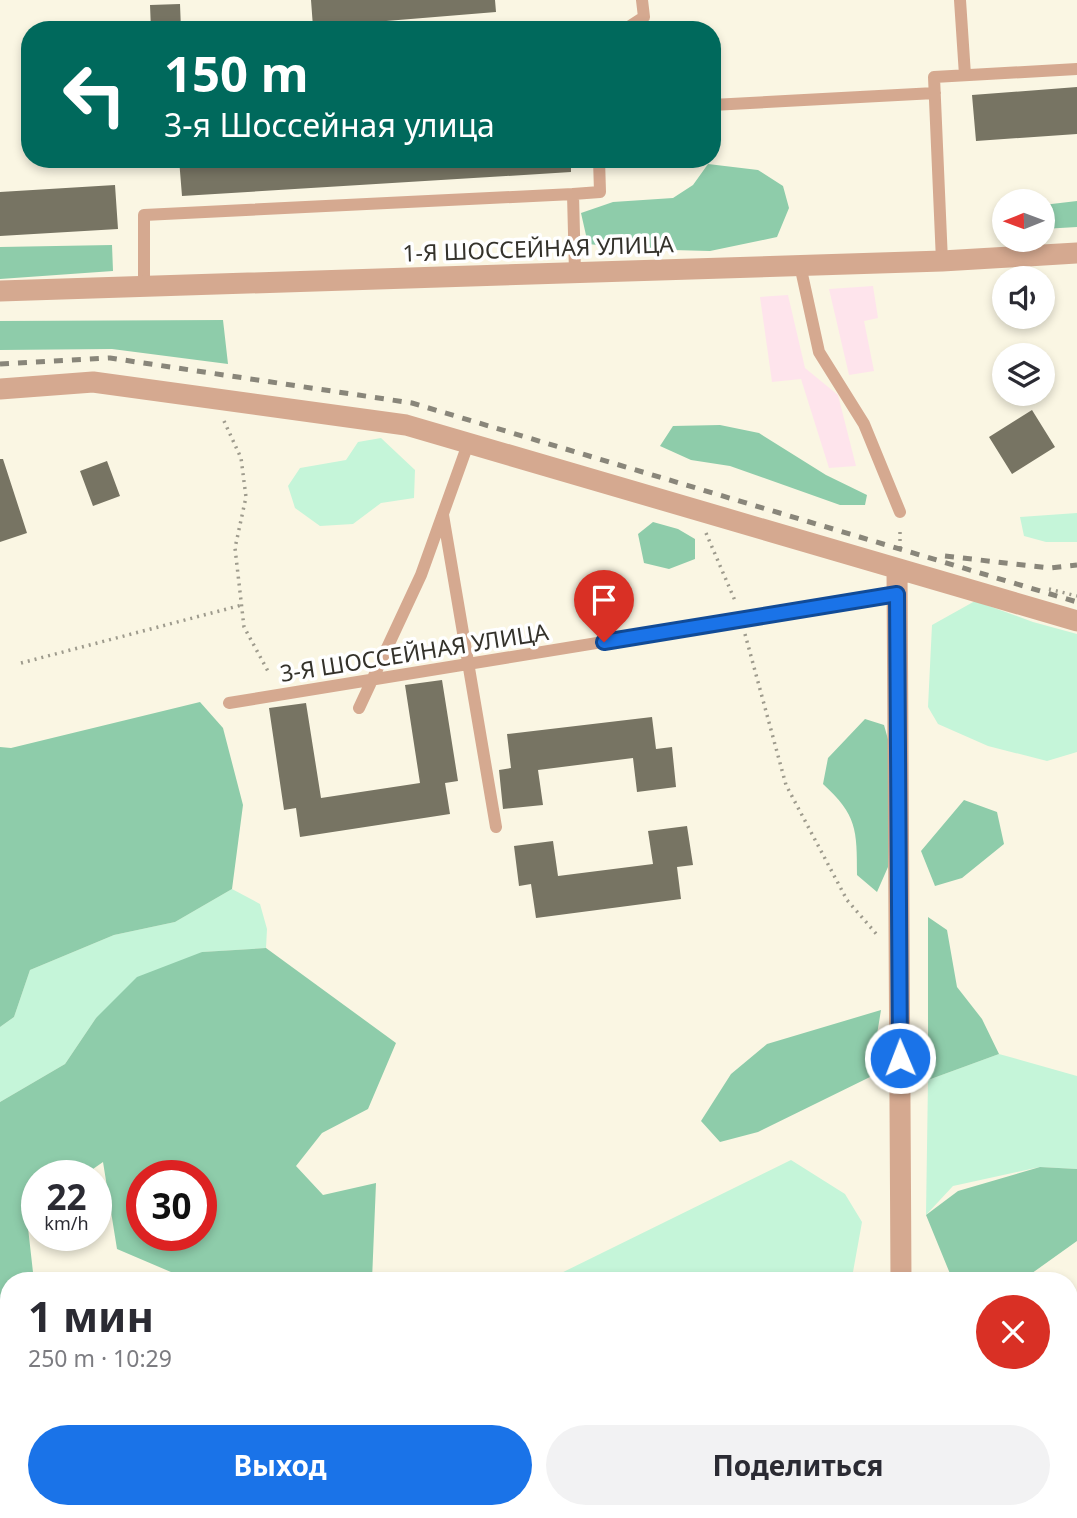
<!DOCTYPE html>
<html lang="ru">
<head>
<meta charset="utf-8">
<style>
	:root { --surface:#fff; --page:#f2f2f3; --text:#2b2b33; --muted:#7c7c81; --accent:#1a73e8 }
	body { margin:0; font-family:"Noto Sans",sans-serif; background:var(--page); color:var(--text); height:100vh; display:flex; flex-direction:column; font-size:26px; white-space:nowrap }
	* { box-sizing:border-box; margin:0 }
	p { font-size:23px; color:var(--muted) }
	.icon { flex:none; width:38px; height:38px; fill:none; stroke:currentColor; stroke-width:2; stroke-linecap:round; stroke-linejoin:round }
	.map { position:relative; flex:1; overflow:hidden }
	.details { position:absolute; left:0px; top:1272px; width:1078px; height:247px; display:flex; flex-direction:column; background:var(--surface); border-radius:28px 28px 0 0; box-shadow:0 4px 10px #0003 }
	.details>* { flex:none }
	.top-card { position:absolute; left:21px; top:21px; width:700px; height:147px; border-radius:28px; box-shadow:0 4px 10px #0003; background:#00695c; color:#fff; overflow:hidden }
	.needle { width:46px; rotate:269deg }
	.tools { position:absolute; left:992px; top:189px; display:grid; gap:14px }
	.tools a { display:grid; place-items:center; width:63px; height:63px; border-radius:50%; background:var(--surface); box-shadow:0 4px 10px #0003; font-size:35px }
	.speed { position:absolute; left:21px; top:1160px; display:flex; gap:14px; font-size:35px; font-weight:700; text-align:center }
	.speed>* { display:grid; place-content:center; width:91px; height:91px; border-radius:50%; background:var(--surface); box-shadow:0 4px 10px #0003; line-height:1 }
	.speed small { font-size:18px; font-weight:400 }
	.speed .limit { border:10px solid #d22; background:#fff; color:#111 }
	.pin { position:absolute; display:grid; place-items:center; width:60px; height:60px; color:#fff; margin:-72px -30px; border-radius:50% 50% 50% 0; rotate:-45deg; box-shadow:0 0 7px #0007 }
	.pin .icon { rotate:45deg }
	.me { position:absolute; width:77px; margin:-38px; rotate:359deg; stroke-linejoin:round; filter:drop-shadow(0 0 5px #0008) }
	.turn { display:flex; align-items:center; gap:24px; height:147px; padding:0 28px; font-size:32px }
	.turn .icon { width:91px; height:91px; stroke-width:2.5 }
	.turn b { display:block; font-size:49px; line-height:60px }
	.round { display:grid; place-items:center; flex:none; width:74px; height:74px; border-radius:37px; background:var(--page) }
	.headline { display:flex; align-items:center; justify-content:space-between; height:119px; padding:0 28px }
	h1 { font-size:42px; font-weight:700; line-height:52px }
	.primary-button { display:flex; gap:14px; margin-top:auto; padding:14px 28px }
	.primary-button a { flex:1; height:80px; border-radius:42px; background:var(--accent); color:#fff; font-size:28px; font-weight:700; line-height:80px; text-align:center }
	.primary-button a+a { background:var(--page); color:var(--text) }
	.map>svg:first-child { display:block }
	.industrial { fill:#fee4ec }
	.green { fill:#c5f5d9 }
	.forest { fill:#8eccaa; fill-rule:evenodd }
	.building { fill:#777463 }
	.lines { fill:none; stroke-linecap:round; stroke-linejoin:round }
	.path { stroke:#9e9b8d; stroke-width:3.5; stroke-dasharray:2 5; stroke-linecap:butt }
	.service { stroke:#d5a990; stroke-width:12 }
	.minor { stroke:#d5a990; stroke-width:21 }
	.tertiary { stroke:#d5a990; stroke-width:21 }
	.rail { stroke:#89867a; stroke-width:5; stroke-dasharray:9 9; stroke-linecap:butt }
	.route-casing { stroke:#114b97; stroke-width:18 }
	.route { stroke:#1a73e8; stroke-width:12 }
	.labels { text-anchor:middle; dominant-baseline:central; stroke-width:7; stroke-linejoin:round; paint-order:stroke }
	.street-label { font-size:23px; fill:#34322b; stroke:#fff }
</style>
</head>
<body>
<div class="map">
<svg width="1077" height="1518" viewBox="0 0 1077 1518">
	<rect width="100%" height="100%" fill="#faf6e3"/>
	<!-- industrial -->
	<path class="industrial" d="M 873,286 L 878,318 L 864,321 L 874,371 L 849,375 L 829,289 Z
		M 788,295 L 805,368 L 838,395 L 856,466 L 829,468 L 801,379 L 772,382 L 760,297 Z"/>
	<!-- green -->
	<path class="green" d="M 381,438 L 415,470 L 414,498 L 381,503 L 353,524 L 320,526 L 295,508 L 288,486 L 300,468 L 346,460 L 358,442 Z
		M 1077,513 L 1077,542 L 1046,542 L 1024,536 L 1020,517 Z
		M 975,601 L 1033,622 L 1077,634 L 1077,752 L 1047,761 L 988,746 L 938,724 L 928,707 L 932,625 Z
		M 232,889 L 260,904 L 267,929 L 266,948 L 202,952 L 96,1018 L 65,1064 L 0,1102 L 0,1027 L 14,1017 L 30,970 L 114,935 L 175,922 Z
		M 999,1054 L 1077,1076 L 1077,1169 L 1040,1167 L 953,1186 L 926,1215 L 928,1080 Z
		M 791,1160 L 845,1194 L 862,1222 L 853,1272 L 847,1281 L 545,1281 Z
		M 105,1510 L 447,1510 L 439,1518 L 99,1518 Z"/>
	<!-- forest -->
	<path class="forest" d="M 708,164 L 758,170 L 783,186 L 789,208 L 777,237 L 710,251 L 635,249 L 588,244 L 581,213 L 613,202 L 673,198 L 693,185 Z
		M 1077,201 L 1077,227 L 1043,229 L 1043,205 Z
		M 112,245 L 113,271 L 0,279 L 0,247 Z
		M 223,320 L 228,364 L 112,349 L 0,350 L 0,321 Z
		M 720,425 L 759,433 L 826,475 L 867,495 L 865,505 L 840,505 L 730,466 L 691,460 L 660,446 L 673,426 Z
		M 653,522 L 678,529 L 695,539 L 695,559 L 669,569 L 644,563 L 638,534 Z
		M 200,702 L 223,728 L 243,805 L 232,889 L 175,922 L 114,935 L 30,970 L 14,1017 L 0,1027 L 0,747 L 11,748 Z
		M 865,719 L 884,725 L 891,750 L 890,819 L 888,867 L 877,892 L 857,875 C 857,830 857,815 823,784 L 828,758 Z
		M 964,800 L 997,812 L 1004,844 L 962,878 L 935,886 L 921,851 Z
		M 928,917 L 947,930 L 957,987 L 982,1019 L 999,1054 L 928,1080 Z
		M 266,948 L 396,1043 L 368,1109 L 322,1133 L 296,1166 L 323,1195 L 376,1183 L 372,1280 L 192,1281 L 117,1249 L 103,1162 L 83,1176 L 37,1176 L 37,1211 L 27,1219 L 34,1281 L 9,1281 L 9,1510 L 105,1510 L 99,1518 L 0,1518 L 0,1102 L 65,1064 L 96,1018 L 137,977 L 202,952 ZM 142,1176 L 201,1176 L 201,1236 L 142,1236 Z
		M 881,1010 L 870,1077 L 758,1132 L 720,1142 L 701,1121 L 731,1074 L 767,1044 Z
		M 1040,1167 L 1077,1169 L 1077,1241 L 1021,1281 L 953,1281 L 926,1215 L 958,1191 Z"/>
	<!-- building -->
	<path class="building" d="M 311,0 L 495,0 L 496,12 L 313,27 Z
		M 180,4 L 181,30 L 151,30 L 150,5 Z
		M 1077,87 L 1077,134 L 976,141 L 972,95 Z
		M 179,159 L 571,159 L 571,172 L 182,196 Z
		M 115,185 L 118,229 L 0,236 L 0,192 Z
		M 1032,410 L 1055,447 L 1012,474 L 989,437 Z
		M 0,459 L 3,459 L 27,533 L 0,542 Z
		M 107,461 L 120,496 L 93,506 L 80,471 Z
		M 442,680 L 458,781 L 445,783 L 450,814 L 300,837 L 296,808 L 284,810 L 269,708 L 306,703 L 321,798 L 420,783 L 405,685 Z
		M 652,717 L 656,749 L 672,747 L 676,787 L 637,792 L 633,758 L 538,770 L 543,805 L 503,809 L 499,770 L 511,768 L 507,734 Z
		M 687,826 L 693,865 L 677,867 L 681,899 L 536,918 L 531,884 L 519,886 L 514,846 L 553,841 L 558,876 L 653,864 L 648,831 Z"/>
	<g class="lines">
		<!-- path -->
		<path class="path" d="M 224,421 L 241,458 L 246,497 L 235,548 L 244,627 L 269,673
			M 706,533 L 736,603
			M 900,548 L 900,528
			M 1049,589 L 1077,596
			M 745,634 L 786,785 L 847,900 L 879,937
			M 21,663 L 242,605
			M 1069,1364 L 1077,1360"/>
		<!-- service -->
		<path class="service" d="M 960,0 L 965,75
			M 624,30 L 644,17 L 642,0
			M 712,105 L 935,93
			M 942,261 L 934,77 L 1077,69
			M 800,265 L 819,352 L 864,424 L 900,512
			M 575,273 L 573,194 L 600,192 L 599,159
			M 144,286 L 144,215 L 573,194
			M 443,515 L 496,827
			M 229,703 L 897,594
			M 359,708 L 421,575 L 468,444"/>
		<!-- minor -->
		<path class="minor" d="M 0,389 L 93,382 L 406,425 L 1077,621
			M 897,570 L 901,1281
			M 903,1518 L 903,1510"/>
		<!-- tertiary -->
		<path class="tertiary" d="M 0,291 L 942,261 L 1077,253"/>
		<!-- rail -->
		<path class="rail" d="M 0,364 L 110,358 L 412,403 L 1077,602
			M 945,556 L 1049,568 L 1077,565"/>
	</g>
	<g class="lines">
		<defs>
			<path id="route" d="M 604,642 L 897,594 L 900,1058"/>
		</defs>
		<!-- route casing -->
		<use href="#route" class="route-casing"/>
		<!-- route -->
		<use href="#route" class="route"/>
	</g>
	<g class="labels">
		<!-- street labels -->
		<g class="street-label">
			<text transform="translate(538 248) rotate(-2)">1-Я ШОССЕЙНАЯ УЛИЦА</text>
			<text transform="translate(414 652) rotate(-9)">3-Я ШОССЕЙНАЯ УЛИЦА</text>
		</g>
	</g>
</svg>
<div class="tools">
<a><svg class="needle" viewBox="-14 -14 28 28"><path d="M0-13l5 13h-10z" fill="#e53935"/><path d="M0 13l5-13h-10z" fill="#7c7c81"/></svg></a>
<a><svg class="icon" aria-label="sound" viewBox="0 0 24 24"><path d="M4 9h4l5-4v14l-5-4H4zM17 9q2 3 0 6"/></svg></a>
<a><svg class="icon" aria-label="layers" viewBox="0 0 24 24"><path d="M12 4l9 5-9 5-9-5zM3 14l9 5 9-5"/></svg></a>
</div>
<div class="speed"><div>22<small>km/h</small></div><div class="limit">30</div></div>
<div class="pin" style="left:604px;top:642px;background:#d93025"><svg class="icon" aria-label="arrive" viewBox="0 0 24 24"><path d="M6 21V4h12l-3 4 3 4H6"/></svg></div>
<svg class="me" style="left:900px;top:1058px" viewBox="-20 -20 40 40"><circle r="17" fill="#1a73e8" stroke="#fff" stroke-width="3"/><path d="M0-11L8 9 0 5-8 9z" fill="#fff"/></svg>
<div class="top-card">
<div class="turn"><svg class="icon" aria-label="left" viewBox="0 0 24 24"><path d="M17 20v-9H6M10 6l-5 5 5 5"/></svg><div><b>150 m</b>3-я Шоссейная улица</div></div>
</div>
<section class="details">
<div class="headline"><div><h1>1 мин</h1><p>250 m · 10:29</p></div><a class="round" style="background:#d93025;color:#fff"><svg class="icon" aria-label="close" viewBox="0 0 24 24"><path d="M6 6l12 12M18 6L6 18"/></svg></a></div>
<div class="primary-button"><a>Выход</a><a>Поделиться</a></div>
</section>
</div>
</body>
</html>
